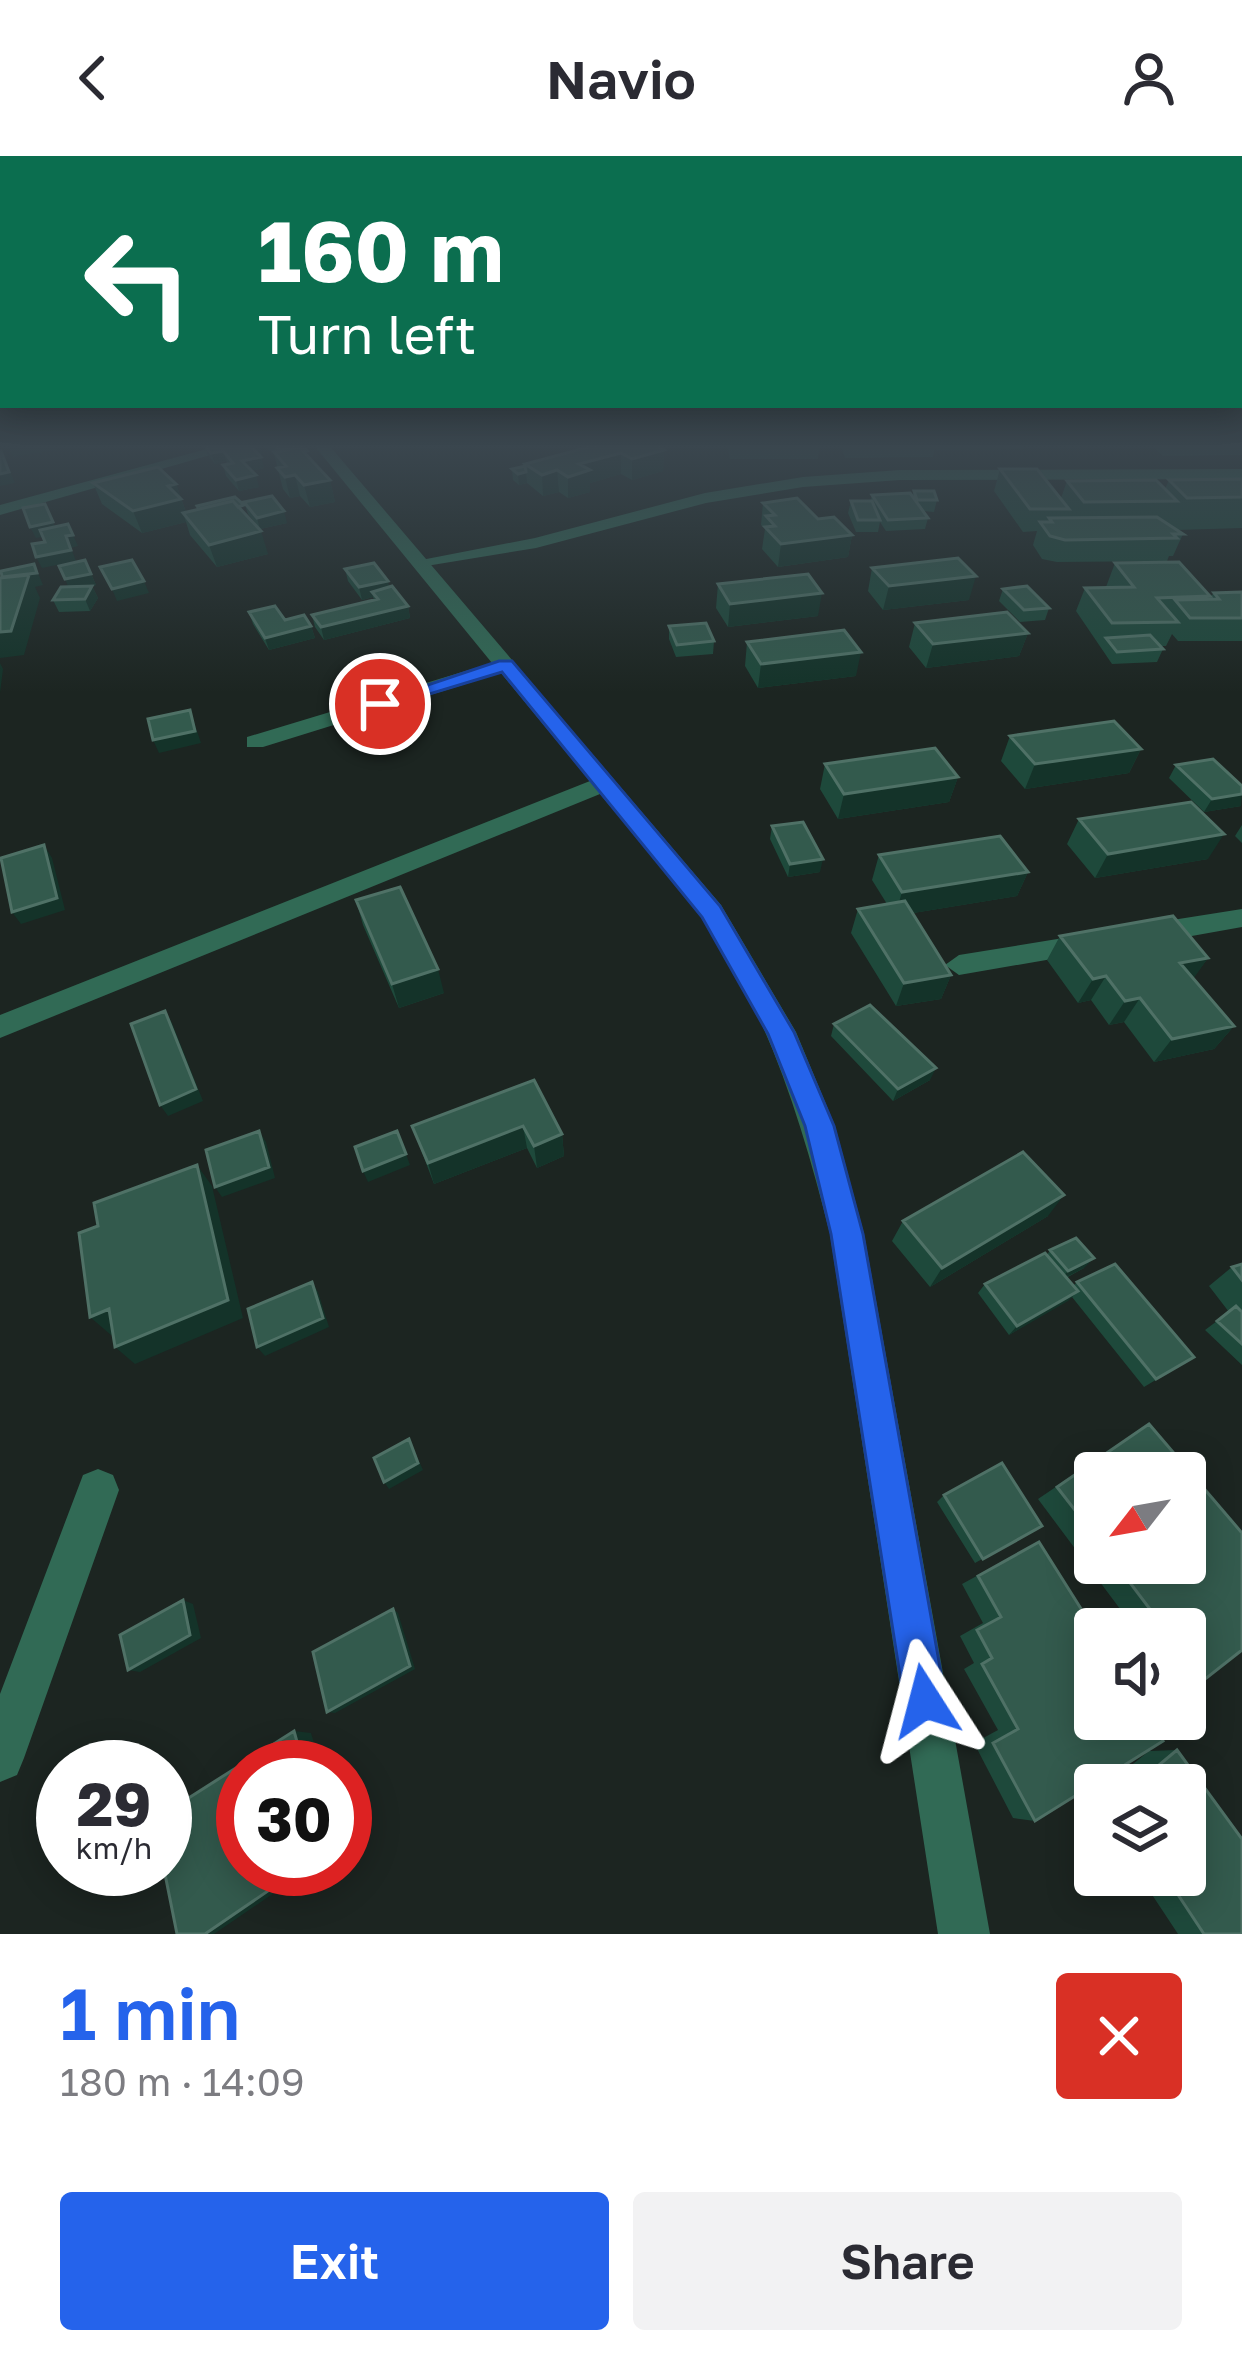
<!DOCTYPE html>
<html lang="en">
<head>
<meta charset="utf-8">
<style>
	:root { --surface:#fff; --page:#f2f2f3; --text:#2b2b33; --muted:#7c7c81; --accent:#2563eb }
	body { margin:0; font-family:"Golos Text",sans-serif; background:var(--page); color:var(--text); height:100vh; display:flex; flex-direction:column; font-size:45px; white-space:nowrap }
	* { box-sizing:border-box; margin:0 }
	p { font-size:39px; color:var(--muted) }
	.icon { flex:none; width:66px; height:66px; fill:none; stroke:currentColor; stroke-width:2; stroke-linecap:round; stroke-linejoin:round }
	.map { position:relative; height:1778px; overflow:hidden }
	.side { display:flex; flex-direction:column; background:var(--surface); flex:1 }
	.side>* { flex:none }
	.guide { position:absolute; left:0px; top:0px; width:1242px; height:252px; box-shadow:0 6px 30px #0003; background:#0b6e4f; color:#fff; overflow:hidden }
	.needle { width:78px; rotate:239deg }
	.controls { position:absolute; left:1074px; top:1296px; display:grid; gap:24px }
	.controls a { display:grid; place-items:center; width:132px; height:132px; border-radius:12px; background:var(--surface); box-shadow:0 6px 30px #0003; font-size:60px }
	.speed { position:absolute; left:36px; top:1584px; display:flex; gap:24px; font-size:60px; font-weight:700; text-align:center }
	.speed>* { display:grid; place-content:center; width:156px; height:156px; border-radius:50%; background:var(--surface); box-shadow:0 6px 30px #0003; line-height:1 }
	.speed small { font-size:30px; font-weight:400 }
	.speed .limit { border:18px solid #d22; background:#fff; color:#111 }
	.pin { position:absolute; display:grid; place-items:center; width:102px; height:102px; color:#fff; margin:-51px; border:6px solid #fff; border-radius:50%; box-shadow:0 3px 12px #0007 }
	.me { position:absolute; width:132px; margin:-66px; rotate:351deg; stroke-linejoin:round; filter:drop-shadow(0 0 9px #0008) }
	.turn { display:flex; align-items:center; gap:42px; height:252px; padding:0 60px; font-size:54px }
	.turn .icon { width:156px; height:156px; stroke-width:2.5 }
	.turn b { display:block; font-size:84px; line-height:102px }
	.round { display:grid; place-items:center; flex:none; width:126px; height:126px; border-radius:12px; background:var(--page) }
	.headline { display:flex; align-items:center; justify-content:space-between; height:204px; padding:0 60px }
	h1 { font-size:72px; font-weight:600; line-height:90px; color:var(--accent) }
	.cta { display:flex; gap:24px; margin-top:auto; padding:24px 60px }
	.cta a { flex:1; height:138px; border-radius:12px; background:var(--accent); color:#fff; font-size:48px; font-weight:600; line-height:138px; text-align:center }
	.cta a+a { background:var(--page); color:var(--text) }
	header { display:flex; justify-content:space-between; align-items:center; height:156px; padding:0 60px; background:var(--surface); font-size:54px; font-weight:600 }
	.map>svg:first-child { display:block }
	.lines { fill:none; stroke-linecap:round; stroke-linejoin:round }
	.service { fill:#316a55; fill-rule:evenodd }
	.minor { fill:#316a55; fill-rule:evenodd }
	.wall { fill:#1e493b; fill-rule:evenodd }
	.shaded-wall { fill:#143329 }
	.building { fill:#335a4d; stroke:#4f7166; stroke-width:3 }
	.route { fill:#2563eb; stroke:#184099; stroke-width:3 }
</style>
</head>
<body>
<header><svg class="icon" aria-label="back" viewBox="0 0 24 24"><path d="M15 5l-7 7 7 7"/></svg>Navio<svg class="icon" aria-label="person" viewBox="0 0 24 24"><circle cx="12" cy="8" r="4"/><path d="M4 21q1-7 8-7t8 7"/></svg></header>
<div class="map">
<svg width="1242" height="1778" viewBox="0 0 1242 1778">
	<rect width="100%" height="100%" fill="#1c2521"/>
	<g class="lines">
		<!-- service -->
		<path class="service" d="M 1242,313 L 1242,323 L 900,324 L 803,331 L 706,347 L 536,392 L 420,411 L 411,406 L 535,382 L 705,337 L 803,321 L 900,314 Z
			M 1242,753 L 1242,771 L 1147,788 L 1133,778 L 1147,768 Z
			M 1094,777 L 1108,787 L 1104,794 L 959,819 L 945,809 L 959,799 Z"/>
		<!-- minor -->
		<path class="minor" d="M 225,288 L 249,288 L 0,359 L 0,349 Z
			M 313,288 L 328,288 L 721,749 L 796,876 L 835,970 L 864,1078 L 990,1778 L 938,1778 L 830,1078 C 802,967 768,855 701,760 C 671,718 633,678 600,638 L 0,882 L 0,859 L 590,625 L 501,517 L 263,591 L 247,591 L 247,581 L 492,507 Z
			M 98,1313 L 113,1319 L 119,1334 L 24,1602 L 17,1619 L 0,1626 L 0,1538 L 83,1319 Z"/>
	</g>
	<!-- wall -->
	<path class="wall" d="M 204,288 L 262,298 L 259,299 L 264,312 L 251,315 L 259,331 L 239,335 L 226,320 L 223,309 L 228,308 L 226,305 L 215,308 L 208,299 Z
		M 262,288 L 300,288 L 308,300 L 330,324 L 335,346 L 310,351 L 300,340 L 290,342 L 283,333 L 274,298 Z
		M 600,288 L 664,294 L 663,315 L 632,324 L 621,318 L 590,327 L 590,336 L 568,342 L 559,336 L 543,340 L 527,327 L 519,329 L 513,324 L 512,313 Z
		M 727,288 L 820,288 L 818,303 L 730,303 Z
		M 840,288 L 1024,288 L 1023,293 L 937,294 L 935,291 L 933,301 L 845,302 Z
		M 1062,288 L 1099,288 L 1098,290 L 1065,291 Z
		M 1150,288 L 1242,288 L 1242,299 L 1163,300 Z
		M 1000,313 L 1061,342 L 1067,325 L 1165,333 L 1169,324 L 1242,323 L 1242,372 L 1176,374 L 1183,378 L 1173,400 L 1169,400 L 1167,405 L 1057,406 L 1042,403 L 1033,389 L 1037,375 L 1023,376 L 994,335 Z
		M 93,327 L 176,328 L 186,356 L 198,353 L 197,350 L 247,361 L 268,398 L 217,411 L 190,379 L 186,366 L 142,377 L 102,348 Z
		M 914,335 L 937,344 L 934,356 L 923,355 L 928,362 L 925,373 L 886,375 L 880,366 L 878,376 L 856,376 L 848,357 L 851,345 L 870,345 L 872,339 L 912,341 Z
		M 244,346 L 287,367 L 260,373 L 248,358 Z
		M 763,347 L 818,363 L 852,379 L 848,401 L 778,411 L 762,393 L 765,373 L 761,369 Z
		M 85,404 L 96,429 L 92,430 L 98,442 L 90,455 L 59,456 L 53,444 L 68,431 Z
		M 1115,407 L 1210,440 L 1208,443 L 1214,437 L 1242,436 L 1242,485 L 1178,485 L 1172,478 L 1166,490 L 1160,490 L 1163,493 L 1157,506 L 1112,508 L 1076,455 L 1085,432 L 1106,431 Z
		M 872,412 L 969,444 L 883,454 L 868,435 Z
		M 345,413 L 390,431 L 408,450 L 410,462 L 324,484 L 315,471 L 312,459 L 374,444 L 373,441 L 362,444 L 348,425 Z
		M 718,428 L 818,460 L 728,471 L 716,452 Z
		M 1003,433 L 1049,452 L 1045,464 L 1020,466 L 999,445 Z
		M 249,456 L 311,470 L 315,482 L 269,494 L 253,468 Z
		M 915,467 L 1028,477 L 1019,500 L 926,512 L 909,491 Z
		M 669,470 L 714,485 L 713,498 L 676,501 L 669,483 Z
		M 747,486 L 856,520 L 758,532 L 745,510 Z
		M 1010,580 L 1141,593 L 1129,617 L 1025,633 L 1001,605 Z
		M 825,608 L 958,621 L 949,646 L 838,663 L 820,633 Z
		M 1176,609 L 1241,650 L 1204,656 L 1169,622 Z
		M 1079,663 L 1208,703 L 1095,722 L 1067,688 Z
		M 1242,669 L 1242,687 L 1235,680 Z
		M 772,670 L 820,716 L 788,721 L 770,683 Z
		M 879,699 L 1028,716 L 1017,740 L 913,757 L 951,819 L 941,843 L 896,850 L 851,777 L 858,753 L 887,748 L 872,724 Z
		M 356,744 L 444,837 L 399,852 L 363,769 Z
		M 1060,780 L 1208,802 L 1193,822 L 1234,870 L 1214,893 L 1154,906 L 1124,866 L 1109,869 L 1091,844 L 1078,847 L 1047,804 Z
		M 834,868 L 930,924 L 893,945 L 831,880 Z
		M 534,924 L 562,978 L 564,1000 L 537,1012 L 527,992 L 434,1028 L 412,970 Z
		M 1048,1060 L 930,1131 L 892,1085 L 903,1065 Z
		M 1050,1094 L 1084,1112 L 1066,1122 L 1073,1130 L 1077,1126 L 1194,1201 L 1144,1231 L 1072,1141 L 1009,1179 L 978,1137 L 985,1128 L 1047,1099 Z
		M 1242,1108 L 1242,1209 L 1205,1174 L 1229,1156 L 1209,1130 L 1232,1111 Z
		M 1149,1268 L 1242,1377 L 1242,1494 L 1204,1524 L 1185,1527 L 1185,1473 L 1135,1473 L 1038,1343 ZM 1095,1317 L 1185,1317 L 1185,1407 L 1095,1407 Z
		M 944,1339 L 1042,1370 L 975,1407 L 937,1346 Z
		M 1039,1386 L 1035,1665 L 1013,1662 L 974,1587 L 998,1574 L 964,1513 L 974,1507 L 960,1480 L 983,1467 L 962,1428 Z
		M 1177,1594 L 1242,1778 L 1178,1778 L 1139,1719 L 1185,1719 L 1185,1629 L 1107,1629 L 1149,1595 Z"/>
	<!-- shaded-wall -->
	<path class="shaded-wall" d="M 8,288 L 76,288 L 77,290 L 13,301 Z
		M 86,288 L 109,288 L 110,290 L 88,294 Z
		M 259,288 L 262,298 L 253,300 L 250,289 Z
		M 664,294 L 663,315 L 632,324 L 632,303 Z
		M 1,295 L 15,327 L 0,330 Z
		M 223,295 L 226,305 L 215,308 L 211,297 Z
		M 621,297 L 621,318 L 590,327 L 590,336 L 568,342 L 568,321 L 579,308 Z
		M 261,301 L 264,312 L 245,316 L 242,305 Z
		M 557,314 L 559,336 L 543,340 L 542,319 Z
		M 526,316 L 527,327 L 519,329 L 518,318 Z
		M 256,319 L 259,331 L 239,335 L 236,324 Z
		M 295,319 L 300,340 L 290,342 L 285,321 Z
		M 330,324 L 335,346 L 310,351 L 304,329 Z
		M 176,328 L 189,365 L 183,357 L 186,366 L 142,377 L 133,355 L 168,330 Z
		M 284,355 L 287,367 L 260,373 L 257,362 Z
		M 53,366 L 58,378 L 36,382 L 30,371 Z
		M 261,375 L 268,398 L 217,411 L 209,389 Z
		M 73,379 L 78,390 L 71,392 L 76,405 L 42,412 L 36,401 L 66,380 Z
		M 852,379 L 848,401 L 778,411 L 781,388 Z
		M 34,408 L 43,429 L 35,431 L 40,442 L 24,499 L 0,502 L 0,476 L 24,433 Z
		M 91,418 L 96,429 L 92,430 L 98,442 L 90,455 L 85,443 L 70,435 L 65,423 Z
		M 976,420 L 969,444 L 883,454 L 889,430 Z
		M 144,425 L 149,437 L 117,445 L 112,433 Z
		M 388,425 L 391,437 L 372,436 L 373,441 L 362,444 L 359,431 Z
		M 822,437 L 818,460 L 728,471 L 730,448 Z
		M 408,450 L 410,462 L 324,484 L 321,471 Z
		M 311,470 L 315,482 L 269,494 L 265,482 Z
		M 1028,477 L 1019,500 L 926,512 L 933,488 Z
		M 861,496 L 856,520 L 758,532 L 761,508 Z
		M 0,507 L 3,513 L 0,537 Z
		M 190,554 L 201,587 L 159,597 L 153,584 Z
		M 1141,593 L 1129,617 L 1025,633 L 1035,608 Z
		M 958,621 L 949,646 L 838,663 L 844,638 Z
		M 1242,638 L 1241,650 L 1204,656 L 1212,643 Z
		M 1224,678 L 1208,703 L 1095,722 L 1108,698 Z
		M 44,689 L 52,702 L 65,754 L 21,768 L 12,756 Z
		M 823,703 L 820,716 L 788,721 L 790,708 Z
		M 1028,716 L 1017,740 L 895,760 L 902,736 Z
		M 1208,802 L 1191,826 L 1180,807 Z
		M 438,813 L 444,837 L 399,852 L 392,828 Z
		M 951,819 L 941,843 L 896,850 L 904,827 Z
		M 1106,820 L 1091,844 L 1078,847 L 1093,823 Z
		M 1140,842 L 1124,866 L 1109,869 L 1125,845 Z
		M 165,855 L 172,867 L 203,945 L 168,960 L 160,949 Z
		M 1234,870 L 1214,893 L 1154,906 L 1172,883 Z
		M 936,912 L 930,924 L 893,945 L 898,933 Z
		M 523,970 L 527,992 L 434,1028 L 428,1007 Z
		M 259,975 L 266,986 L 275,1022 L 222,1041 L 215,1031 Z
		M 562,978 L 564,1000 L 537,1012 L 534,990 Z
		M 406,998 L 410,1009 L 368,1026 L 363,1015 Z
		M 197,1009 L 212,1030 L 243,1162 L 135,1208 L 115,1191 Z
		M 1064,1039 L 1048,1060 L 930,1131 L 942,1112 Z
		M 1094,1102 L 1084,1112 L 1059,1125 L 1068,1115 Z
		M 312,1126 L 318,1136 L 329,1171 L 265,1200 L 257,1191 Z
		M 1078,1135 L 1068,1145 L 1009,1179 L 1017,1170 Z
		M 109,1153 L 130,1171 L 111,1179 L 90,1161 Z
		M 409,1283 L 423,1314 L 389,1333 L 384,1326 Z
		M 183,1444 L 193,1448 L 201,1482 L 140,1516 L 128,1514 Z
		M 393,1453 L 398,1457 L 415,1513 L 335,1557 L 327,1556 Z
		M 294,1575 L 311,1577 L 321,1611 L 304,1611 Z
		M 300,1713 L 309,1713 L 214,1778 L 205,1778 Z"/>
	<!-- building -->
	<path class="building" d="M 204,288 L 257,288 L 250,289 L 261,301 L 242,305 L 256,319 L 236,324 L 223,309 L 233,307 L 223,295 L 211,297 Z
		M 273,288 L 300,288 L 307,295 L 304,296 L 299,291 L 281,295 Z
		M 600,288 L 653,288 L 664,294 L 632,303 L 621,297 L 579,308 L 590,314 L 568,321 L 557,314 L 542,319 L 525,308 Z
		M 299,291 L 330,324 L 304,329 L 295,319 L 285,321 L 277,312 L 286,310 L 274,296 Z
		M 0,295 L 1,295 L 9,316 L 0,318 Z
		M 525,310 L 526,316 L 518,318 L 512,313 Z
		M 158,311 L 176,328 L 168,330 L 181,343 L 133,355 L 93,327 Z
		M 1000,313 L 1037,313 L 1069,353 L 1030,353 Z
		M 1242,323 L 1242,341 L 1187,342 L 1169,324 Z
		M 1156,324 L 1177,345 L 1084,346 L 1067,325 Z
		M 914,335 L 934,335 L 937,344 L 917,344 Z
		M 910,337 L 928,362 L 888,364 L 872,339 Z
		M 272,340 L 284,355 L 257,362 L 244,346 Z
		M 235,341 L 244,349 L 238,351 L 233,345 L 199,353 L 197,350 Z
		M 797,342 L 818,363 L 834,361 L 852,379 L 781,388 L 765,371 L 775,370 L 766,360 L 775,359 L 763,347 Z
		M 233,345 L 261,375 L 209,389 L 183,357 Z
		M 851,345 L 872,345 L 880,364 L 858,364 Z
		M 45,348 L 53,366 L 30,371 L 23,352 Z
		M 1157,361 L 1183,378 L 1173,378 L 1177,382 L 1065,384 L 1050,380 L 1040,366 L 1052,366 L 1049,362 Z
		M 68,368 L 73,379 L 66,380 L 71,394 L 36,401 L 32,388 L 45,386 L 40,374 Z
		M 958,402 L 976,420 L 889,430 L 872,412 Z
		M 85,404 L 91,418 L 65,423 L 59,410 Z
		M 132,404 L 144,425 L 112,433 L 100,411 Z
		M 1179,406 L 1210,440 L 1157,442 L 1178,466 L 1112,467 L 1085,432 L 1134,431 L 1115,407 Z
		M 374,407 L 388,425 L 359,431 L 345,413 Z
		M 34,408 L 37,417 L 2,421 L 1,415 Z
		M 808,418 L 822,437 L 730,448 L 718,428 Z
		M 29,419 L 11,475 L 0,476 L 0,422 Z
		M 92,430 L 85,443 L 53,444 L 61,431 Z
		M 392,430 L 408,450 L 321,471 L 312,459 L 378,443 L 372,436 Z
		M 1027,430 L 1049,452 L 1024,454 L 1003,433 Z
		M 1242,436 L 1242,462 L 1190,462 L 1175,444 L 1219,443 L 1214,437 Z
		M 275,450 L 285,464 L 304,459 L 311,470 L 265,482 L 249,456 Z
		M 1007,456 L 1028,477 L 933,488 L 915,467 Z
		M 706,467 L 714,485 L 677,489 L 669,470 Z
		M 844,474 L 861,496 L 761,508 L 747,486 Z
		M 1150,479 L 1163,493 L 1117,496 L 1106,482 Z
		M 190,554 L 195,575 L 153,584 L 148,563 Z
		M 1114,565 L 1141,593 L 1035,608 L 1010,580 Z
		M 935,592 L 958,621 L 844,638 L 825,608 Z
		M 1213,603 L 1242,630 L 1242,638 L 1212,643 L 1176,609 Z
		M 1191,646 L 1224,678 L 1108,698 L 1079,663 Z
		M 803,666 L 823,703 L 790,708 L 772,670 Z
		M 1000,680 L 1028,716 L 902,736 L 879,699 Z
		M 44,689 L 57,742 L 12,756 L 1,702 Z
		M 400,731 L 438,813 L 392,828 L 356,744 Z
		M 905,745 L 951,819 L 904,827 L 858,753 Z
		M 1173,760 L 1208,802 L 1180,807 L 1234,870 L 1172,883 L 1140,842 L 1125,845 L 1106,820 L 1093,823 L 1060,780 Z
		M 870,849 L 936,912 L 898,933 L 834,868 Z
		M 165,855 L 196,933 L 160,949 L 131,868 Z
		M 534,924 L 562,978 L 534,990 L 523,970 L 428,1007 L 412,970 Z
		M 259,975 L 269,1011 L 215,1031 L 206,994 Z
		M 397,975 L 406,998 L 363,1015 L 355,991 Z
		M 1023,996 L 1064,1039 L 942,1112 L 903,1065 Z
		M 197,1009 L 228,1144 L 115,1191 L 109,1153 L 90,1161 L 79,1077 L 98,1070 L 94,1047 Z
		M 1076,1082 L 1094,1102 L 1068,1115 L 1050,1094 Z
		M 1045,1097 L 1078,1135 L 1017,1170 L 985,1128 Z
		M 1115,1108 L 1194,1201 L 1156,1223 L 1077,1126 Z
		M 1242,1108 L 1242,1124 L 1232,1111 Z
		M 312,1126 L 323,1162 L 257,1191 L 248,1153 Z
		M 1236,1150 L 1242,1156 L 1242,1188 L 1217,1165 Z
		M 1149,1268 L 1242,1377 L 1242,1494 L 1204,1524 L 1185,1499 L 1185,1473 L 1165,1473 L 1115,1407 L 1185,1407 L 1185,1317 L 1095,1317 L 1095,1380 L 1057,1331 Z
		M 409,1283 L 418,1307 L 384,1326 L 374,1302 Z
		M 1002,1307 L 1042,1370 L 983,1403 L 944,1339 Z
		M 1039,1386 L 1095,1475 L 1095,1563 L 1149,1563 L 1163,1585 L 1035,1665 L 993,1587 L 1018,1573 L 982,1508 L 992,1502 L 977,1474 L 1001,1461 L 978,1420 Z
		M 183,1444 L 190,1479 L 128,1514 L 120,1479 Z
		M 393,1453 L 410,1510 L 327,1556 L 313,1496 Z
		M 294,1575 L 304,1611 L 243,1611 L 243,1713 L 300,1713 L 205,1778 L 177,1778 L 164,1713 L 165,1657 Z
		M 1177,1594 L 1242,1683 L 1242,1778 L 1204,1778 L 1165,1719 L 1185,1719 L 1185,1629 L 1135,1629 Z"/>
	<!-- sky -->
	<linearGradient id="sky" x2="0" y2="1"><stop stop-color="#0f1412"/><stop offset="0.54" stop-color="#3a464e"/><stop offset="1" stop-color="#3a464e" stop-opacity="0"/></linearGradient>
	<rect width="1242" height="537" fill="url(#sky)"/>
	<!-- route -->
	<path class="route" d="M 499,505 L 512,505 L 720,750 L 794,876 L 834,970 L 863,1078 L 946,1545 L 940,1560 L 925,1566 L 910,1560 L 904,1545 L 831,1078 L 805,970 L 768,878 L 702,761 L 502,516 L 380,553 L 371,548 Z"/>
</svg>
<div class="controls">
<a><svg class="needle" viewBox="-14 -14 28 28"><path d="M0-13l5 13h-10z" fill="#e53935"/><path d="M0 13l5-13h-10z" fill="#7c7c81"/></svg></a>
<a><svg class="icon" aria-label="sound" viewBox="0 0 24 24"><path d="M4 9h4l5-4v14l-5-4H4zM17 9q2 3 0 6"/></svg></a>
<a><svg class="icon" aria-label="layers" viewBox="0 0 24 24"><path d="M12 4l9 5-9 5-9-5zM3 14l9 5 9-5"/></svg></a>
</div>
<div class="speed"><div>29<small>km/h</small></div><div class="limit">30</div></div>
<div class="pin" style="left:380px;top:548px;background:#d93025"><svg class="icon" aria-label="arrive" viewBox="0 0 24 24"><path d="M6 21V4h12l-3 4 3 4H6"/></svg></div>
<svg class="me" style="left:925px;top:1545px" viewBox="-20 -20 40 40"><path d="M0-17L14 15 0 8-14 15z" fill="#2563eb" stroke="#fff" stroke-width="4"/></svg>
<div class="guide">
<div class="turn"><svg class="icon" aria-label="left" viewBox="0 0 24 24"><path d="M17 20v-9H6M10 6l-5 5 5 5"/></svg><div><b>160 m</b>Turn left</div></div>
</div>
</div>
<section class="side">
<div class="headline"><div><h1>1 min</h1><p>180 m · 14:09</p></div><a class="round" style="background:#d93025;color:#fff"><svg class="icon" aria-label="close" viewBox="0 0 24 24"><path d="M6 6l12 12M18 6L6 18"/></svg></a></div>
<div class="cta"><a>Exit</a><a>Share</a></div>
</section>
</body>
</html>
